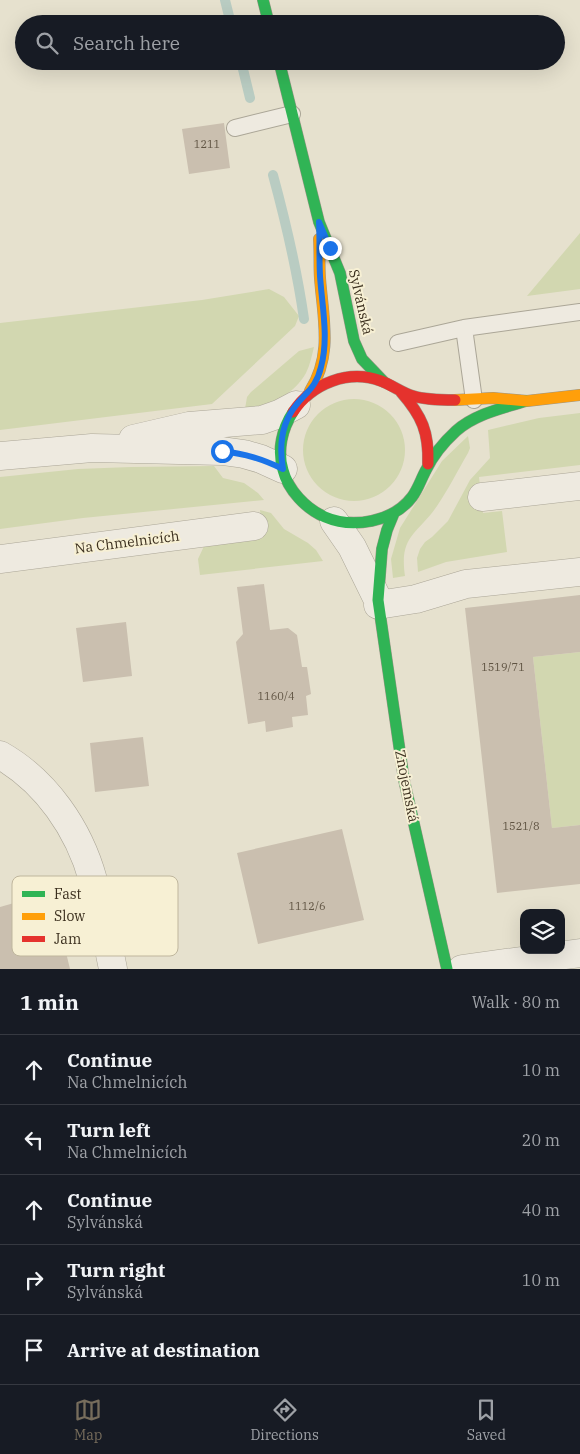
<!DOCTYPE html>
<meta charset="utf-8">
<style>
:root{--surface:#171b24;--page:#242831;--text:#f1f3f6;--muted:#9ea1a6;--line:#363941;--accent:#776d5c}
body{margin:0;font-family:"IBM Plex Serif",serif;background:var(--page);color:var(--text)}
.controls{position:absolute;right:15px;bottom:15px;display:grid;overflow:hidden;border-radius:10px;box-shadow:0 5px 20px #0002}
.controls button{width:45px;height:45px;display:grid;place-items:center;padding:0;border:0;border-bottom:1px solid var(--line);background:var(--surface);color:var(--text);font:25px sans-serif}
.stop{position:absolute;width:15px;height:15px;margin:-11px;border:4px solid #1a73e8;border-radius:50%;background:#fff}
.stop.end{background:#1a73e8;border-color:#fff;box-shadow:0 1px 5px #0008}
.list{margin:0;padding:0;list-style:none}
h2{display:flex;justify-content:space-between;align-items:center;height:65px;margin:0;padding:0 20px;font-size:21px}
h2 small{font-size:16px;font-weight:400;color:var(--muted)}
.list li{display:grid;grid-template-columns:32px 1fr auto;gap:15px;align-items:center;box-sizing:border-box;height:70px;padding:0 20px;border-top:1px solid var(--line)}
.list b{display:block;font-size:19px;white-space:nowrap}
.list p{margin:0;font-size:16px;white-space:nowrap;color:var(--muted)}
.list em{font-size:16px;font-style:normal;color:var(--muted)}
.icon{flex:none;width:28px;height:28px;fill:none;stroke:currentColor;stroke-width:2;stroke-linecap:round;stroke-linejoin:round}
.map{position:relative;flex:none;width:580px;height:969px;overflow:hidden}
.search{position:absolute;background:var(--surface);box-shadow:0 5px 20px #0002;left:15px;right:15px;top:15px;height:55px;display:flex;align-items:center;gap:12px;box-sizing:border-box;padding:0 18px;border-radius:28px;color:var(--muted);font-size:19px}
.sheet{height:415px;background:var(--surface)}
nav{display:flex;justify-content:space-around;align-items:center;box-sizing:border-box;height:70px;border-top:1px solid var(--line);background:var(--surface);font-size:14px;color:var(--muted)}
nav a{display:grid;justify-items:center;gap:2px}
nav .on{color:var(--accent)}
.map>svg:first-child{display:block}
</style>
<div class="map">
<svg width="580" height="969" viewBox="0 0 580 969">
<rect width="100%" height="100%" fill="#e6e1ce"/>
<!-- green -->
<path fill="#d2d7b0" d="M580,233v56l-53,7z
M269,289l15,8 15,19 -4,10 -83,78 -212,26v-107l202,-23z
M314,347c-2,8 -4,18 -8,26 -13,23 -37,32 -61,36l2,-12 4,-5 48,-41z
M303 450a51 51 0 1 1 102 0a51 51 0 1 1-102 0Z
M580,413v52l-101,12 4,36 19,-2 5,41 -61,10 -28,10 -1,-14 3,-9 5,-7 7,-5 16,-16 22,-41 20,-22 -2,-28 51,-12z
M468,436l2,12 -2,5c-10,17 -20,37 -31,53 -20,29 -38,29 -32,70l-12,2 -2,-19 9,-31 42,-67z
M214,466l9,12 21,5 14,10 6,7 -181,18 -83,11v-52l78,-8 53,-2z
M260,510l11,3 13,16 24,14 8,7 7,11 -123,14 -2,-16 7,-15 58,-6z
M580,652v173l-28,3 -19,-171z"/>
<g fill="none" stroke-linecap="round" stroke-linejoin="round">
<!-- stream -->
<path stroke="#b9ccc2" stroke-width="10" d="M225,0l6,24
M241,61l9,37
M273,175c13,48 24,95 31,144"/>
</g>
<!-- building -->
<path fill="#cabfaf" d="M224,123l6,45 -41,6 -7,-45z
M264,584l6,46 18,-2 9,7 5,32h5l4,27 -5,2 2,19 -16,2 1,10 -27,5 -1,-11 -17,3 -12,-82 7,-8 -6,-47z
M580,595v57l-47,5 19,171 28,-3v59l-83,9 -32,-285z
M126,622l6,54 -49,6 -7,-54z
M143,737l6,49 -54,6 -5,-49z
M342,829l22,91 -106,24 -21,-91z
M28,899l3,12 15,-4 5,19 8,-2 11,45h-70v-62z"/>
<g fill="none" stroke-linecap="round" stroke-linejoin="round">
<!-- lane casing -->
<g stroke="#aba697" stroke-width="18">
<path id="lane" d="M235,128l57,-14
M464,328l10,72
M398,343l66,-15 116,-16"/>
</g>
<!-- street casing -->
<g stroke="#aba697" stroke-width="29">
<path id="street" d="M133,439l56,-13 73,-6 17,-6 17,-9
M0,456l92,-8 130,3 22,3 17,5 22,10
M482,497l98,-11
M334,521l18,26 26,53
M0,559l254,-33
M378,605l38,-6 50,-15 114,-12
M0,755c46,26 79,74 93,125 8,29 14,59 20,89
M462,969l118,-16"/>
</g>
<!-- fast casing -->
<g stroke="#9b9587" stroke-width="12">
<path id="fast" d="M263,0l6,24
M279,61l40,161 21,51 14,68 8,18 22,23
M293,412c-11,17 -16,38 -10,58 5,20 23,39 42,47 28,12 68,5 87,-20 6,-8 9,-18 14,-27 7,-15 18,-28 30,-39 19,-17 47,-23 70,-30
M394,513l-7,17 -5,19 -4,51 26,180 43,189"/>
</g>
<!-- slow casing -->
<g stroke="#9b9587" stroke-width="12">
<path id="slow" d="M310,391c23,-37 13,-72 10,-113 -1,-13 0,-26 -1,-39
M455,400l38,-2 34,3 53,-6"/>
</g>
<!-- jam casing -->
<g stroke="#9b9587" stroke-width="12">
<path id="jam" d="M401,392c21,24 28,40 27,72
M293,412c19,-29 56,-43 88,-31 11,4 21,12 32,15 13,4 28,4 42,4"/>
</g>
<!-- lane -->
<use href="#lane" stroke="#eeeae0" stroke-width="16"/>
<!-- street -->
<use href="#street" stroke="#eeeae0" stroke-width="28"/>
<!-- fast -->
<use href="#fast" stroke="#30b455" stroke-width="11"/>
<!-- slow -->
<use href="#slow" stroke="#ff9f0a" stroke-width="11"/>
<!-- jam -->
<use href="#jam" stroke="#e5322d" stroke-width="11"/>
</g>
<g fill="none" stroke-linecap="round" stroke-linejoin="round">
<!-- route -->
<path stroke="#1a73e8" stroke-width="6" d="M222,451c24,3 40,8 61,18 -4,-23 -2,-46 14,-65 11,-13 20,-19 24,-37 8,-29 1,-61 -1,-91 -1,-18 0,-36 -1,-54l11,26"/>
</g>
<g text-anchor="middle" stroke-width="4" stroke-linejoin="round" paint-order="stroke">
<!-- number labels -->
<g font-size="11" fill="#5f5342">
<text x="207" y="148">1211</text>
<text x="503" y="671">1519/71</text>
<text x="276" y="700">1160/4</text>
<text x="521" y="830">1521/8</text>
<text x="307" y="910">1112/6</text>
</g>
<!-- street labels -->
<g font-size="14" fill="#3b2f1e" stroke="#f7f0d4">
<text transform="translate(361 302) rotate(77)" y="5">Sylvánská</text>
<text transform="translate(127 542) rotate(-7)" y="5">Na Chmelnicích</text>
<text transform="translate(407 786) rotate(79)" y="5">Znojemská</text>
</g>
</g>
<!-- legend -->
<rect x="12" y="876" width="166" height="80" rx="8" fill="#f7f0d4" stroke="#bfb69d" stroke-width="1"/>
<rect x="22" y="891" width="23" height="6" fill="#30b455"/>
<rect x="22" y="913" width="23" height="7" fill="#ff9f0a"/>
<rect x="22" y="936" width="23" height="6" fill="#e5322d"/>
<g font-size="14" fill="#3b2f1e">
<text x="54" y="899">Fast</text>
<text x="54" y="921">Slow</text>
<text x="54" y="944">Jam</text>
</g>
</svg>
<div class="controls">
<button><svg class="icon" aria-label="layers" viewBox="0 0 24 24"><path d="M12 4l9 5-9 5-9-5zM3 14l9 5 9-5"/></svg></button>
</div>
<div class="stop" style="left:222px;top:451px"></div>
<div class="stop end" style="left:330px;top:248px"></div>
<div class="search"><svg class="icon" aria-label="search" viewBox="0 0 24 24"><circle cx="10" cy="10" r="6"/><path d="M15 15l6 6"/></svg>Search here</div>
</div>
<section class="sheet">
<h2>1 min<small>Walk · 80 m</small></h2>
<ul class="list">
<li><svg class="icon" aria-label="ahead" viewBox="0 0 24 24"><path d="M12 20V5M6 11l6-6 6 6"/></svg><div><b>Continue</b><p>Na Chmelnicích</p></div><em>10 m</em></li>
<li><svg class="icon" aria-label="left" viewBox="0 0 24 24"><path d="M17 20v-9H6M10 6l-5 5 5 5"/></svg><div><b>Turn left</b><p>Na Chmelnicích</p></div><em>20 m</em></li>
<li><svg class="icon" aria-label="ahead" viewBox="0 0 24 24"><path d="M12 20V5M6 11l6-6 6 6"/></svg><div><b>Continue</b><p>Sylvánská</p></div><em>40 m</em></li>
<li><svg class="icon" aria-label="right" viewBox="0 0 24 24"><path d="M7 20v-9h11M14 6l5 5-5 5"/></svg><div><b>Turn right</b><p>Sylvánská</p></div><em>10 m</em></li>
<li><svg class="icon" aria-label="arrive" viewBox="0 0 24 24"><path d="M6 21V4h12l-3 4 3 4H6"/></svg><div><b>Arrive at destination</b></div></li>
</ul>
</section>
<nav>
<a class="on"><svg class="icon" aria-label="map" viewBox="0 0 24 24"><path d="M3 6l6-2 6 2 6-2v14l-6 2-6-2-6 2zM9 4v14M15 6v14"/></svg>Map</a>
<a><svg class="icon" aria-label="directions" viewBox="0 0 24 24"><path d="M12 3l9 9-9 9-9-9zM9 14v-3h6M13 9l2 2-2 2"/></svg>Directions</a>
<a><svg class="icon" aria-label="saved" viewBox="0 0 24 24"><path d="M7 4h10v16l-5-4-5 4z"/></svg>Saved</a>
</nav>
